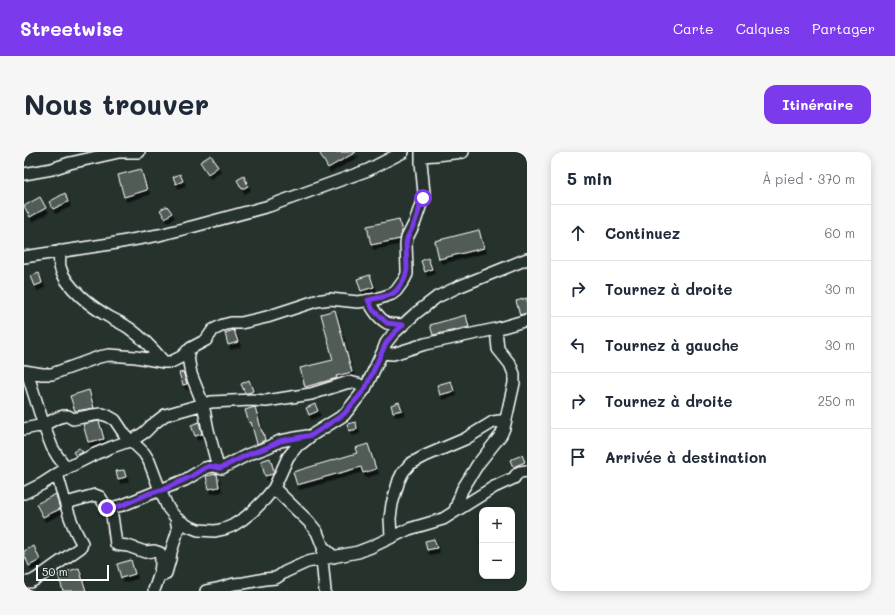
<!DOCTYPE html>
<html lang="fr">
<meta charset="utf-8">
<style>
:root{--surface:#fff;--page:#f6f6f7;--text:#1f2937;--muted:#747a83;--line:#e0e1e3;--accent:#7c3aed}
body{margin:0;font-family:Mali,sans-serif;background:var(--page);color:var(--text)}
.controls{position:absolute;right:12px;bottom:12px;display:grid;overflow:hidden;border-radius:8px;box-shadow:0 2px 10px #0003}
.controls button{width:36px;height:36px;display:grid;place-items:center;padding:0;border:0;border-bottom:1px solid var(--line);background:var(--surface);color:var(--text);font:20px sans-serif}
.scale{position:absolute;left:12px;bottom:10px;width:73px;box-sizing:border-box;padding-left:4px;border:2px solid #fff;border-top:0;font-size:11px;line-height:14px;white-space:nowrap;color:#fff;-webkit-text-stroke:3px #26332d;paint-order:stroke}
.stop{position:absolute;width:12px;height:12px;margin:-9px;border:3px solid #7c3aed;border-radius:50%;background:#fff}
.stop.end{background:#7c3aed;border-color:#fff;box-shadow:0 1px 4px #0008}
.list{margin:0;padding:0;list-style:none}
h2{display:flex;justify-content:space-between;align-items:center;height:52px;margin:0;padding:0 16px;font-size:17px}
h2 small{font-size:13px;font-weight:400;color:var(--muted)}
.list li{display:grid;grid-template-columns:26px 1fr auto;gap:12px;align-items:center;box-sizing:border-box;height:56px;padding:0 16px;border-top:1px solid var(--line)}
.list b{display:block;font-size:15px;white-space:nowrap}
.list em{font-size:13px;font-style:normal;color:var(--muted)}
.icon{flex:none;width:22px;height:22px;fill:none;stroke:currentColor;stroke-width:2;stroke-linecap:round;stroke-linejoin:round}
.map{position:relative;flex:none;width:503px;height:439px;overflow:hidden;border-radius:12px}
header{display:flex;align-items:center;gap:24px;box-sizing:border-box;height:56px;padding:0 20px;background:var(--accent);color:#fff}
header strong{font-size:19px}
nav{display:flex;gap:22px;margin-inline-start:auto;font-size:14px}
.intro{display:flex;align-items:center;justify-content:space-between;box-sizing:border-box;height:96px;padding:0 24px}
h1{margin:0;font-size:28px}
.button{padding:10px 18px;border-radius:12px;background:var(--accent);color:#fff;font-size:14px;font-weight:700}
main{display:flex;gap:24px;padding:0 24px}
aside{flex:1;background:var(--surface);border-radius:12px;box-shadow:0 2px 10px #0003}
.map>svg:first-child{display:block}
</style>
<header>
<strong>Streetwise</strong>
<nav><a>Carte</a><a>Calques</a><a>Partager</a></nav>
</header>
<div class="intro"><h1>Nous trouver</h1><a class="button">Itinéraire</a></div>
<main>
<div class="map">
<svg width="503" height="439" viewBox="0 0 503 439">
<defs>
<filter id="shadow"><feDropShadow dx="2.5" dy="4.5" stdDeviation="0" flood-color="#0009"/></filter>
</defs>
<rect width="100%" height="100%" fill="#26332d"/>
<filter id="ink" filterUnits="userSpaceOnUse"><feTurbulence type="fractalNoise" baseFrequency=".025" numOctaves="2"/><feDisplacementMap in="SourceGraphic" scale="8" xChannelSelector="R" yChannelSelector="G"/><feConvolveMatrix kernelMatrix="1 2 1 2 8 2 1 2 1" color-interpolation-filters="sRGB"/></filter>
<g filter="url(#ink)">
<!-- building -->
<path fill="#515c57" stroke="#fff" filter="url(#shadow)" d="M295,0h37l-28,16z
M187,3l7,12 -10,7 -8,-12z
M117,17l6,21 -23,7 -6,-22z
M156,22l3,7 -7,3 -3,-7z
M220,24l4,10 -6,3 -5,-9z
M41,41l3,9 -15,7 -4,-7z
M16,45l6,11 -16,9 -6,-11z
M143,54l5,7 -7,5 -5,-8z
M375,67l3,14 -2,6 -29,6 -4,-19z
M455,78l5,18 -45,11 -4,-18z
M404,106l4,11 -7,3 -4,-11z
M15,121l3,10 -7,3 -4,-10z
M346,123l4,12 -13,4 -4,-12z
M503,146v15l-7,2 -4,-14z
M311,158l17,62 -16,4 1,2 -32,9 -5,-19 33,-8 -12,-46z
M442,163l3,12 -36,8 -3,-10z
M210,178l4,12 -10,3 -3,-12z
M159,220l4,12 -4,1 -4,-12z
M225,228l4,11 -5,2h-3l-4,-9z
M427,229l3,10 -14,4 -3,-10z
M65,238l5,18 -19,3 -5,-15z
M375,250l3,8 -9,2 -2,-7z
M291,252l3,7 -9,4 -3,-7z
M231,255l7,25h1l2,8 -8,4 -6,-22 -2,1 -4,-13z
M75,269l5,18 -16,3 -5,-18z
M175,270l3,12 -7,2 -4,-11z
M332,270l1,7 -8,2 -2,-7z
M344,292l8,25 -13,4 -2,-6 -64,18 -4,-13 64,-19 -2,-5z
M55,296l4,4 -7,4 -3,-4z
M498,303l3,7 -12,5 -3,-7z
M246,306l4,13 -1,3 -8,2 -4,-15z
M100,318l2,7 -8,2 -2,-8z
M193,322l2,13 -10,2 -3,-13z
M32,342l4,15 -17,8 -7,-13z
M410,387l3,9 -10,2 -2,-9z
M10,394l6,14 -11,6 -5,-12v-3z
M107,408l4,14 -14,4 -4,-14z
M55,416l7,23h-23l-5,-17z"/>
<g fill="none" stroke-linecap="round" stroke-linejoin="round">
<!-- minor casing -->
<g stroke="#fff" stroke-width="14">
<path id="minor" d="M397,4l15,-1 27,-3
M0,22l28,-5 18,-6 49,-11h20
M36,99c0,5 -1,11 0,16 5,20 33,41 51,51 6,3 12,6 18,10 14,10 25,22 35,34
M0,105l86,-13 49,-9 36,-9 74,-20 99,-36 35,-18
M344,148c5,9 10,18 19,23 4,2 11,1 16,2
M163,199l4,23 12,30 5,26 10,37
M358,201l4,-10 7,-9 23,-21 21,-16 21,-10 69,-28
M0,219l18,3h10l47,-17 10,-2 27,2 28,5h7l10,-5 10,-9 15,-8 7,-10 10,-5 8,-2h10l26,-6 49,-16 14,-2 28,3 19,-3 15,-5 4,-3 8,-11 3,-6v-5l-1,-25 1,-6 8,-16 8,-24 1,-5 -3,-31v-10
M3,220l18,57 7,18 6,10 9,11
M0,277l20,-4 13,-7 7,-2h4l5,3 20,-4 9,-1 6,2 7,4 10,15 19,18 5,8 11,29 8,18 8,10 12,8 10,4 17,1 9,-2 8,-3 11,-7 9,-7 13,-13 9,-11 14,-31 10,-12 4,-2 10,-8 32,-20 21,-26 17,-36 11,1 32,-10 71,-15 31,-9
M250,336l35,34 8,10 6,15 11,10
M0,341l18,-9 25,-16 28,-14 17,-7 20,-7 7,-4 6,-4 7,-7 13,-10 46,-13 41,-2 14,1 45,-7 38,-12 9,2 7,5
M42,351l29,-8 5,2 7,11h3l13,-3 62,-25 20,-12 8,-2 9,2 25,-13 21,-8 12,-6 27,-5
M87,356l5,36 3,1 9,1 17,6 9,-1 6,2c3,13 -1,24 -6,37
M431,358l7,-20 16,-26 23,-29 3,-7 10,-45v-9l-4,-10 -12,-15 -2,-20
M367,385l-1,-19 2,-14 7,-24 4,-8 7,-8 15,-8 40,-17 28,-17 13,-2
M299,400l-1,7 3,32
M140,423l2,-2 4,-14 1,-7 7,-22 -2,-12
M0,430h6l6,-3 45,-32 1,-4c-13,-21 -18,-46 -25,-69
M182,439l11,-2 17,-5 10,-1 21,-4 11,-1 9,-6 22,-10 51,-10 13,-5 38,-18 34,-10 51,-32 20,-9 2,-3 4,-3 7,-1"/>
</g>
<!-- minor -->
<use href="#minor" stroke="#26332d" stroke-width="11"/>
</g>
</g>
<g fill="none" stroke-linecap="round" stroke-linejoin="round" filter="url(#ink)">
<!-- route -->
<path stroke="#7c3aed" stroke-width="5" d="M83,356h5l11,-3 25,-11 19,-6 25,-12 13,-8 4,-2 11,2 5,-2 22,-11 21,-8 12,-6 32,-6 32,-21 21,-25 21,-46 7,-9 10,-9 -16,-2 -14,-13 -5,-10 19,-4 5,-2 4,-3 8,-11 2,-6 1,-5 -1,-25 1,-6 8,-16 8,-24"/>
</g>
</svg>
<div class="controls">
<button>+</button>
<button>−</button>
</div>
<div class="scale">50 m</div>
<div class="stop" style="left:399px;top:46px"></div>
<div class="stop end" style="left:83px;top:356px"></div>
</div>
<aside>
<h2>5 min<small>À pied · 370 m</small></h2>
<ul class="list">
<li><svg class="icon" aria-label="ahead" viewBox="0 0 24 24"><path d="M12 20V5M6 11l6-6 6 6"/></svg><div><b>Continuez</b></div><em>60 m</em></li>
<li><svg class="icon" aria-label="right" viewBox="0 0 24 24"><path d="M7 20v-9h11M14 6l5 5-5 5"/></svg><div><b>Tournez à droite</b></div><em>30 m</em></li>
<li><svg class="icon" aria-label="left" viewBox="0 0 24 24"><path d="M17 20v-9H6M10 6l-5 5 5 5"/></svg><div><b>Tournez à gauche</b></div><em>30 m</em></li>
<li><svg class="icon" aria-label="right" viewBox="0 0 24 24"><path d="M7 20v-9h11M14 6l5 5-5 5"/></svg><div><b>Tournez à droite</b></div><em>250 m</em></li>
<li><svg class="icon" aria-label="arrive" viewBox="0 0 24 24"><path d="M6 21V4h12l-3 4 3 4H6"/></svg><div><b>Arrivée à destination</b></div></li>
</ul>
</aside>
</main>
